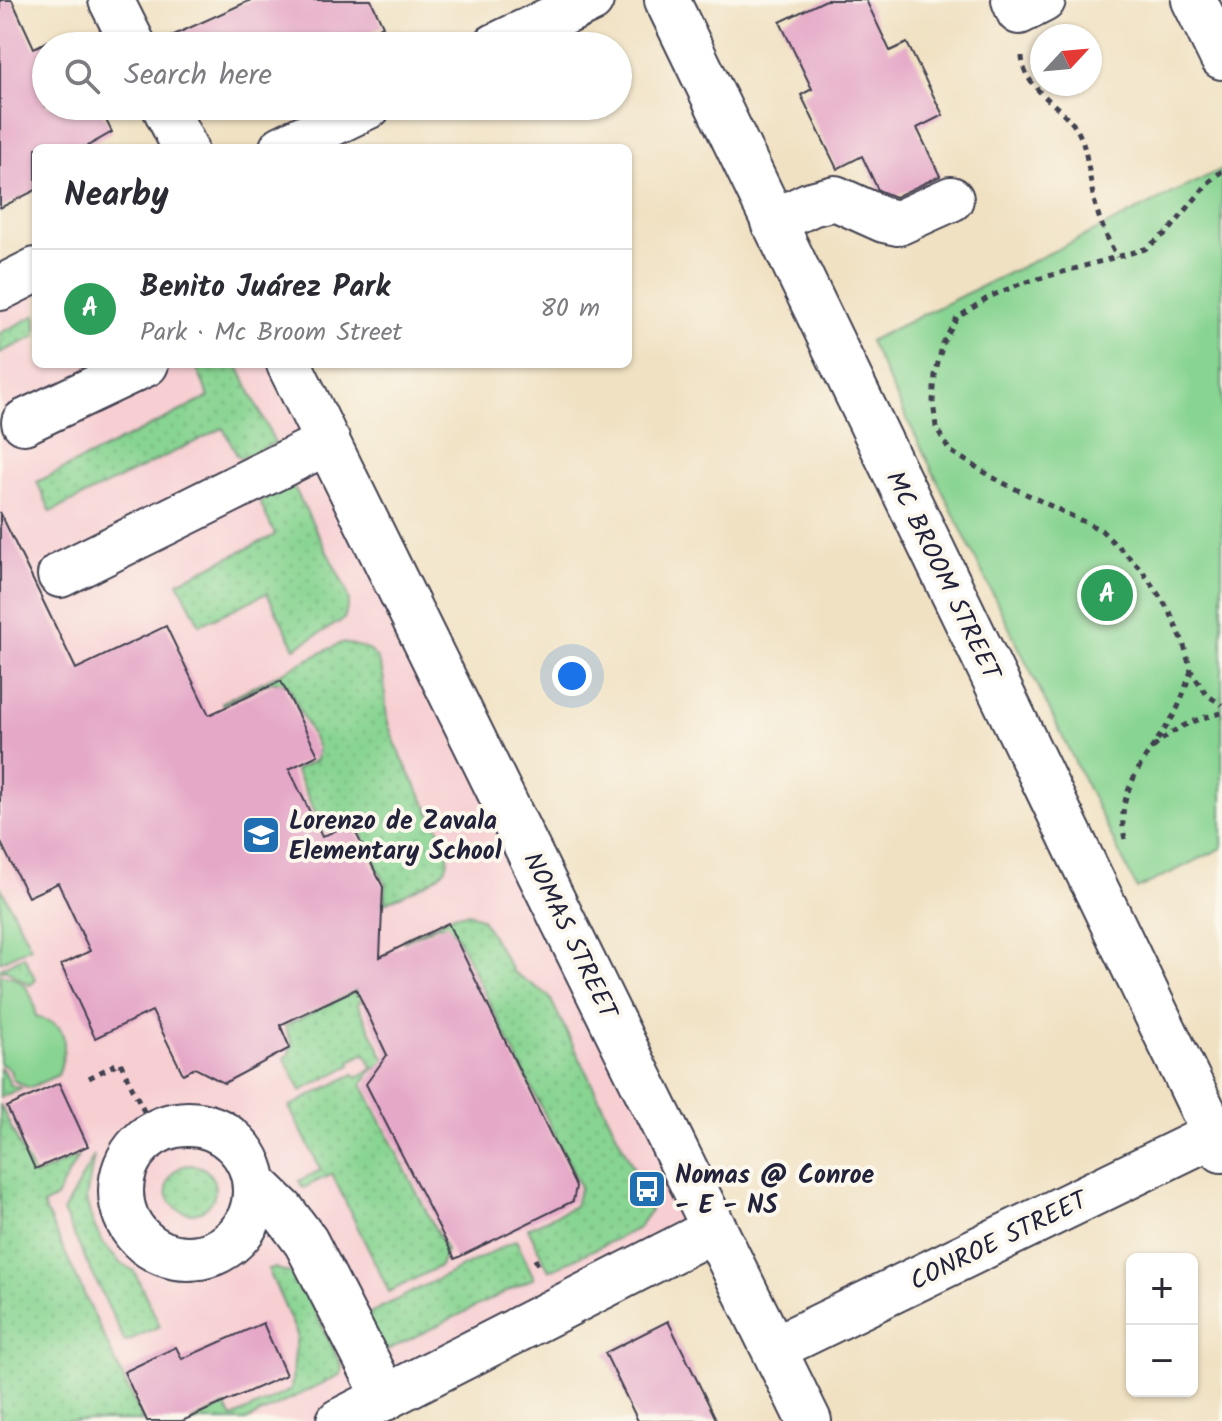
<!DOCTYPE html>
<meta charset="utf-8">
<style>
:root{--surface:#fff;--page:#f2f2f3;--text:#2b2b33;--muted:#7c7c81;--line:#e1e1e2;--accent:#1f6fb2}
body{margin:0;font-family:Kalam,sans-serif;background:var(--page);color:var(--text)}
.controls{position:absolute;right:24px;bottom:24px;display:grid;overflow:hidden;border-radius:12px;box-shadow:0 2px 6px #0004}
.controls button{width:72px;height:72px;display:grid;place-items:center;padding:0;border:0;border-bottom:2px solid var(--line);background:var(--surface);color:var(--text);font:40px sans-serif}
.compass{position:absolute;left:1030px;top:24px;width:72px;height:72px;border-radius:50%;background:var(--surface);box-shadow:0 2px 6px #0004;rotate:64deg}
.you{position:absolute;left:572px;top:676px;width:28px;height:28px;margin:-20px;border:6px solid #fff;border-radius:50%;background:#1a73e8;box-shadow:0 0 0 12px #1a73e833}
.badge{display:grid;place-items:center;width:52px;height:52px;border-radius:50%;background:var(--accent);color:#fff;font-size:26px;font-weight:700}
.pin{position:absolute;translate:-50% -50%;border:4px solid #fff;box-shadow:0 2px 8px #0006}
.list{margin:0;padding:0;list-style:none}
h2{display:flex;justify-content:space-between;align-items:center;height:104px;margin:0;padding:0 32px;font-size:34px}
h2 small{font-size:26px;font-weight:400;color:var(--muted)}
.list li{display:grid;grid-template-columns:52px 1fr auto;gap:24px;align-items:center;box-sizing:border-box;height:120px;padding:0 32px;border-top:2px solid var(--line)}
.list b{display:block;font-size:30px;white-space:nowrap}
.list p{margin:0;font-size:26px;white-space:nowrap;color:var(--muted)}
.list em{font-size:26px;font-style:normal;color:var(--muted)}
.icon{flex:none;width:44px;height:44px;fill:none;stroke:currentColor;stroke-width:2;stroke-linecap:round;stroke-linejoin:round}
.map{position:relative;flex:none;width:1222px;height:1421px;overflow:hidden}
.search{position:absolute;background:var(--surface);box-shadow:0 2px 6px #0004;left:32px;top:32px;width:600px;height:88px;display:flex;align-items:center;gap:20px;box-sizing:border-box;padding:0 28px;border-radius:44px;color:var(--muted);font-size:30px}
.panel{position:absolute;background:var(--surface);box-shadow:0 2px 6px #0004;left:32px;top:144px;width:600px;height:224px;border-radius:12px}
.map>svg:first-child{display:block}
</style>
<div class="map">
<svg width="1222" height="1421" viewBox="0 0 1222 1421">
<defs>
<pattern id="grass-dots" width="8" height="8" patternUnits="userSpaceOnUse" patternTransform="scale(2)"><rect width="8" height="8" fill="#88d492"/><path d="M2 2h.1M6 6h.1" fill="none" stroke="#75b67f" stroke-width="1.8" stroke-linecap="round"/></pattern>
</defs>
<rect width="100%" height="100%" fill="#fbf7ec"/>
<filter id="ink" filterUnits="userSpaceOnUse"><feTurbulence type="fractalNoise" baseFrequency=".0125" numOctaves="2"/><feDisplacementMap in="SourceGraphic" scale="16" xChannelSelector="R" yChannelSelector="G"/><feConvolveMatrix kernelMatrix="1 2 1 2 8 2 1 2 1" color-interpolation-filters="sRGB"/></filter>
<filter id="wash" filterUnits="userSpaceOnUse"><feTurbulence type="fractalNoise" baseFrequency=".006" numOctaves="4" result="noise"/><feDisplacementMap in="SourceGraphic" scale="32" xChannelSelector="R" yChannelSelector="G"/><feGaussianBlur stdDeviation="1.8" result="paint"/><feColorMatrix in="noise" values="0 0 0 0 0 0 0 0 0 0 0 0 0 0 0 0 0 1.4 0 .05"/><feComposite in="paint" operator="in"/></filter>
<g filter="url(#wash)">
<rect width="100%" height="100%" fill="#f0e1c2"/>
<!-- built -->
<path fill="#f7cfd3" d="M36,270v94h253l426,865 -385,192h-330v-1134z"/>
<!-- grass -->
<path fill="url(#grass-dots)" stroke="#557b66" stroke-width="2" d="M36,315v21l-36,17v-20z
M195,364h42l38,79 -34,15 -4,-3 -14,-27 -172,84 -14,-30 172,-85z
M293,485l52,102 4,14 -5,18 -49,29 -28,-55 -67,32 -22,-43 97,-47 -15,-33z
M341,643c11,2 26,3 34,13 15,21 6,50 15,73 14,39 37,76 56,113 2,9 4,16 0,25 -7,15 -50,30 -65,38l-2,-3 6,-3 1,-14 -28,-59 -16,-4 -18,9 -29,-61 21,-10 2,-12 -31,-64 -16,-3 -49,24v-3z
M469,913l13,6 31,53 36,24 100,204 1,11 -13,18 -88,42 -21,-43 47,-22 5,-20 -126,-255 -16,-6 -34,17 -1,-2 50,-25z
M24,956l12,24 -6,5 -25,-16 -5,3v-4z
M359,982l27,6 -29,15 29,59 -13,7 -11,15 84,166 -6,16 -51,26 -57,-118 -29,14 -4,-7 22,-11 -32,-63 65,-33 3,3 16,-8 -8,-16 -15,8 1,4 -50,26 -17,-34 5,-2 3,-12 -7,-17 71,-35z
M0,1068l5,4 5,13 11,3 -21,10z
M0,1104l34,72 44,-20 -22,42 -13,7 100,216h-143z
M94,1156l-8,43 6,22 11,23 17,19 14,8 26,55 -35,16 -62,-130z
M167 1189a24 24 0 1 1 48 0a24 24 0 1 1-48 0Z
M516,1240l18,38 -152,75 -18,-37z
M275,1268l23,8 44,91 -1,7 -95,47h-54l33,-15 7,12 59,-28 6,-56 -29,-65z"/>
<!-- park -->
<path fill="#88d492" stroke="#557b66" stroke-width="2" d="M1222,169v679l-85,41 -268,-548z
M0,886l31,61 -31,15z
M0,975c22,-1 35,20 36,41 6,3 14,5 19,8 15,9 8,37 3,51l-29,13 -16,-8 -3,-10 -10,-7z"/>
<g id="blocks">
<!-- building -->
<path fill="#e5a8c7" d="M0,0h12l22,48 14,-7 3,5h-5v60h53l13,26 -28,16h-48v42l-36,18z
M251,0h120l12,26 -39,20h-185l-1,-4z
M826,0h40l24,51 17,-8 36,72 -26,13 23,48 -45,21 -17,-7 -16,-34 -25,13 -36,-74 11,-6 -32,-67z
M0,512l76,157 90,-43 43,89 72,-34 37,74 -29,14 33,68 29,-14 32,64 -3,70 68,-34 128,264 -3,14 -118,58 -89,-175 21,-29 -31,-66 -76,36 10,23 -66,35 -29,-15 -12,6 -31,-63 -57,27 -34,-73 29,-14 -32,-68 -30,14 -28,-56z
M59,1083l29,63 -53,23 -28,-62z
M668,1321l49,100h-79l-33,-68z
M263,1323l23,52 -104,46h-35l-23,-49 52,-25 6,12z"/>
</g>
</g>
<g filter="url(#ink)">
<use href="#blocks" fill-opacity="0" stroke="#413f4f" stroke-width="2"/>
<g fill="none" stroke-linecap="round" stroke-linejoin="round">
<!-- minor casing -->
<g stroke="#413f4f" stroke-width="48">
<path id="minor" d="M111,0l23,46
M667,0l555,1150
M1014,0l5,12 24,-12
M1194,0l28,57
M495,46l96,-46
M164,106l21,42
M282,148l87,-42
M773,222l38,-18 24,-6 49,22 14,3 53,-24
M0,288l36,-18
M289,364l520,1057
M24,422l122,-58
M60,575l268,-133
M121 1191a67 67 0 1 1 134 0a67 67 0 1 1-134 0Z
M256,1185l26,25 24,32 80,156
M775,1348l447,-217
M339,1421l376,-192"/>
</g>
<!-- path -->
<path stroke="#413f4f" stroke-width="5" stroke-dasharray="6 6" stroke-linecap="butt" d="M1022,56c1,33 36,46 54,72 12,19 13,50 18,72 5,20 13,39 23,57
M1222,171l-14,12 -39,48 -24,18 -125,35 -31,13 -32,21 -14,25 -8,32 -2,26 3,26 14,24 49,30 102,49 41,40 28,42 13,30 8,29 16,24 15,10
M1153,748c20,-20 41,-29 69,-35
M1125,839c-12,-50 27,-87 50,-126 7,-13 11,-28 16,-42
M89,1078l31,-16 34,70
M535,1259l5,10"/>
<!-- minor -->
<use href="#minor" stroke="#fff" stroke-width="44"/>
</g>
</g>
<!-- icons -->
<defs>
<g id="school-square" transform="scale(2)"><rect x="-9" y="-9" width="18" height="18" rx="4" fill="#1f6fb2" stroke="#fbf7ec"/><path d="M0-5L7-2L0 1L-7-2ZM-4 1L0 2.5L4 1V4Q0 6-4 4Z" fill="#fff"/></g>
<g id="bus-square" transform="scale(2)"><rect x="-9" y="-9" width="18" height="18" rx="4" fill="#1f6fb2" stroke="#fbf7ec"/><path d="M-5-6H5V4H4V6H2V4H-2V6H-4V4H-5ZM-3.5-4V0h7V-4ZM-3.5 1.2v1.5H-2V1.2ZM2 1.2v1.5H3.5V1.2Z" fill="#fff"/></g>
</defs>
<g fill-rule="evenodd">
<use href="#school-square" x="261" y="835"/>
<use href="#bus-square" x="647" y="1189"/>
</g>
<g text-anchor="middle" stroke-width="8" stroke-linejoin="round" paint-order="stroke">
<!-- street labels -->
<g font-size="26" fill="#22223b" stroke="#fbf7ec">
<text transform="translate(944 575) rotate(64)" y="9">MC BROOM STREET</text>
<text transform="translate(571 935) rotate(64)" y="9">NOMAS STREET</text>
<text transform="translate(998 1240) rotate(-26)" y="9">CONROE STREET</text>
</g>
<!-- poi labels -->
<g font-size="26" font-weight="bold" fill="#22223b" stroke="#fbf7ec" text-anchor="start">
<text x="289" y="829">Lorenzo de Zavala<tspan x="289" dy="30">Elementary School</tspan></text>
<text x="675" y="1183">Nomas @ Conroe<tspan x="675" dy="30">- E - NS</tspan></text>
</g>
</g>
</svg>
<div class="controls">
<button>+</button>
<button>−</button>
</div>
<svg class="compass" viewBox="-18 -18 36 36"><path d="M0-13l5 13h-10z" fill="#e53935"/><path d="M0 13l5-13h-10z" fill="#7c7c81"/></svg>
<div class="you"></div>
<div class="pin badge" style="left:1107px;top:595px;background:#2e9e5b">A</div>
<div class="search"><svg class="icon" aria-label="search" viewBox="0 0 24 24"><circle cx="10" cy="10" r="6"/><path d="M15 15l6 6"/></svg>Search here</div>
<section class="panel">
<h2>Nearby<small></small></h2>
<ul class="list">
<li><span class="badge" style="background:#2e9e5b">A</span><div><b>Benito Juárez Park</b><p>Park · Mc Broom Street</p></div><em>80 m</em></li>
</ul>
</section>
</div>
